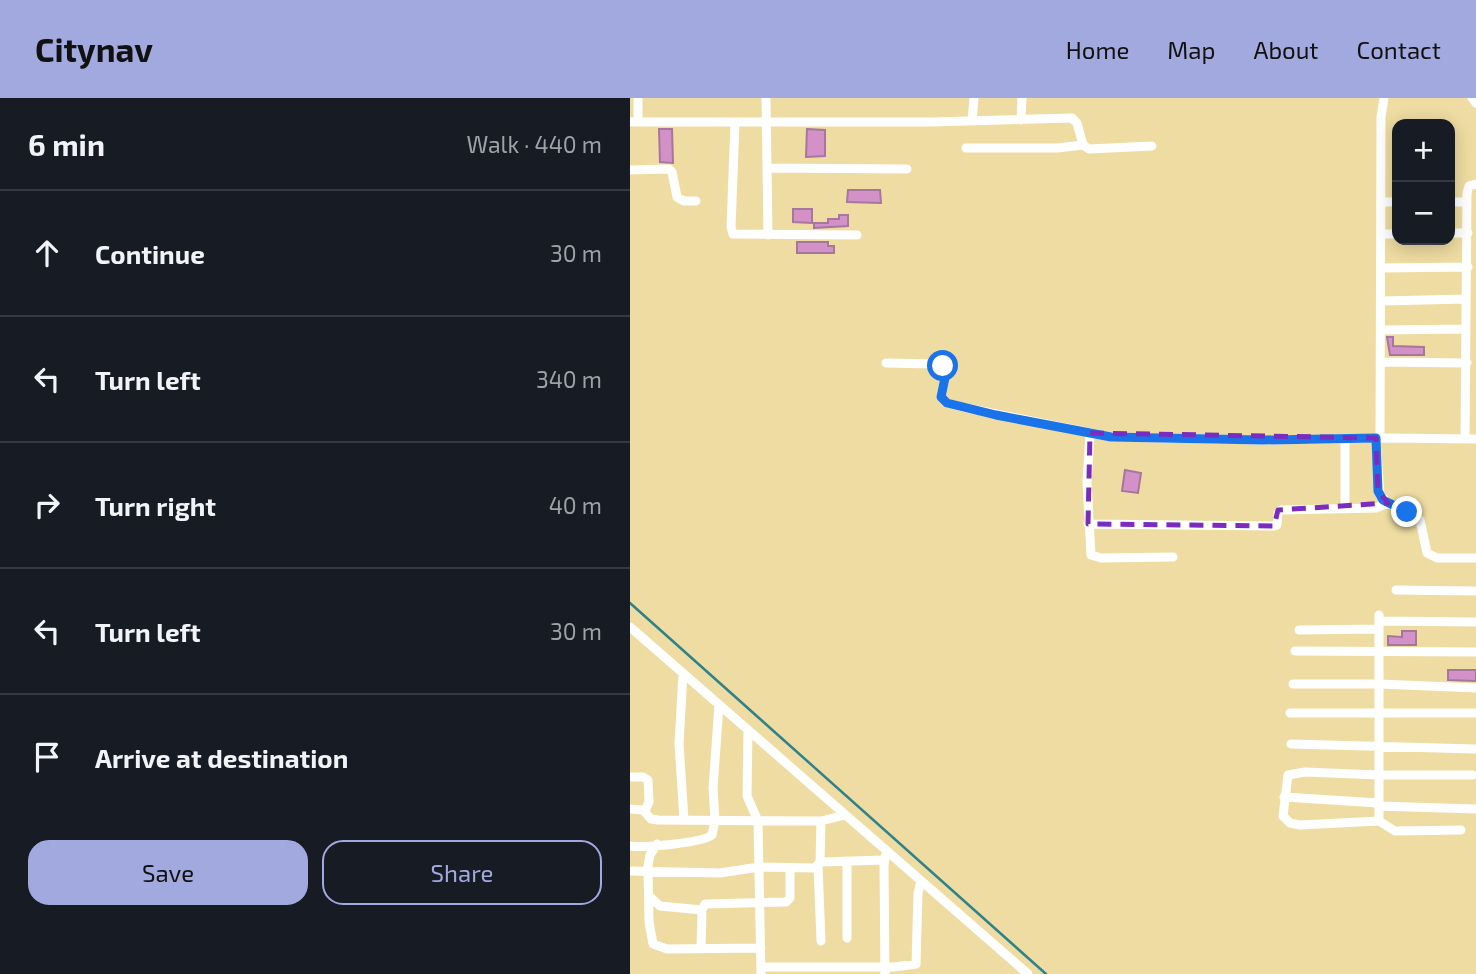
<!DOCTYPE html>
<meta charset="utf-8">
<style>
:root{--surface:#171b24;--page:#242831;--text:#f1f3f6;--muted:#9ea1a6;--line:#363941;--accent:#a2a9df}
body{margin:0;font-family:"Exo 2",sans-serif;background:var(--page);color:var(--text)}
.controls{position:absolute;right:21px;top:21px;display:grid;overflow:hidden;border-radius:14px;box-shadow:0 4px 18px #0003}
.controls button{width:63px;height:63px;display:grid;place-items:center;padding:0;border:0;border-bottom:2px solid var(--line);background:var(--surface);color:var(--text);font:35px sans-serif}
.stop{position:absolute;width:21px;height:21px;margin:-16px;border:5px solid #1a73e8;border-radius:50%;background:#fff}
.stop.end{background:#1a73e8;border-color:#fff;box-shadow:0 2px 7px #0008}
.list{margin:0;padding:0;list-style:none}
h2{display:flex;justify-content:space-between;align-items:center;height:91px;margin:0;padding:0 28px;font-size:30px}
h2 small{font-size:23px;font-weight:400;color:var(--muted)}
.list li{display:grid;grid-template-columns:46px 1fr auto;gap:21px;align-items:center;box-sizing:border-box;height:126px;padding:0 28px;border-top:2px solid var(--line)}
.list b{display:block;font-size:26px;white-space:nowrap}
.list em{font-size:23px;font-style:normal;color:var(--muted)}
.actions{display:flex;gap:14px;padding:21px 28px}
.actions a{flex:1;padding:16px 0;border:2px solid var(--accent);border-radius:21px;text-align:center;font-size:24px;color:var(--accent)}
.actions .main{background:var(--accent);color:#111}
.icon{flex:none;width:38px;height:38px;fill:none;stroke:currentColor;stroke-width:2;stroke-linecap:round;stroke-linejoin:round}
.map{position:relative;flex:none;width:846px;height:876px;overflow:hidden}
header{display:flex;align-items:center;gap:42px;box-sizing:border-box;height:98px;padding:0 35px;background:var(--accent);color:#111}
header strong{font-size:33px}
nav{display:flex;gap:38px;margin-inline-start:auto;font-size:24px}
main{display:flex}
aside{flex:1;background:var(--surface)}
.map>svg:first-child{display:block}
</style>
<header>
<strong>Citynav</strong>
<nav><a>Home</a><a>Map</a><a>About</a><a>Contact</a></nav>
</header>
<main>
<aside>
<h2>6 min<small>Walk · 440 m</small></h2>
<ul class="list">
<li><svg class="icon" aria-label="ahead" viewBox="0 0 24 24"><path d="M12 20V5M6 11l6-6 6 6"/></svg><div><b>Continue</b></div><em>30 m</em></li>
<li><svg class="icon" aria-label="left" viewBox="0 0 24 24"><path d="M17 20v-9H6M10 6l-5 5 5 5"/></svg><div><b>Turn left</b></div><em>340 m</em></li>
<li><svg class="icon" aria-label="right" viewBox="0 0 24 24"><path d="M7 20v-9h11M14 6l5 5-5 5"/></svg><div><b>Turn right</b></div><em>40 m</em></li>
<li><svg class="icon" aria-label="left" viewBox="0 0 24 24"><path d="M17 20v-9H6M10 6l-5 5 5 5"/></svg><div><b>Turn left</b></div><em>30 m</em></li>
<li><svg class="icon" aria-label="arrive" viewBox="0 0 24 24"><path d="M6 21V4h12l-3 4 3 4H6"/></svg><div><b>Arrive at destination</b></div></li>
</ul>
<div class="actions"><a class="main">Save</a><a>Share</a></div>
</aside>
<div class="map">
<svg width="846" height="876" viewBox="0 0 846 876">
<rect width="100%" height="100%" fill="#eedca2"/>
<g fill="none" stroke-linecap="round" stroke-linejoin="round">
<!-- stream -->
<path stroke="#2d828b" stroke-width="2.5" d="M0,505l416,371"/>
</g>
<!-- building -->
<path fill="#d391c7" stroke="#a5779d" stroke-width="2" d="M29,31h13l1,34 -13,-1z
M177,31l18,1v26l-19,1z
M218,92h32l1,13 -34,-1z
M163,111h19v14l-19,-1z
M209,117h9v11l-34,2v-5h14v-4h11z
M167,144h31v4h6v7h-37z
M757,239h6v9l31,1v8h-34z
M495,372l16,3 -3,20 -16,-2z
M772,533h14v14h-28v-9l14,1z
M818,572h28v11l-28,-1z"/>
<g fill="none" stroke-linecap="round" stroke-linejoin="round">
<!-- minor -->
<path stroke="#fff" stroke-width="9" d="M8,0v24
M136,0l2,137
M842,0l4,5
M391,22l1,-22
M342,23l2,-23
M0,24h302l140,-4 5,5 6,22 6,4 63,-3
M105,25l-4,104 2,7 124,1
M336,50h91l26,-3
M138,70l139,1
M0,72l39,-1 3,3 5,25 7,4h12
M751,104h16
M820,104h17
M820,135h18
M752,136h15
M752,170l86,-1
M751,203l85,-2
M751,232l85,-1
M750,264l87,1
M256,265l49,1 8,2 3,7 -5,24 6,6 15,4 149,30 152,3 128,-2 85,1
M460,335l-3,49 4,73 10,3 72,-1
M746,340l4,57 8,8 32,17 7,33 10,5h39
M750,340l1,-321 3,-19
M715,341v70
M835,341l2,-246 2,-7 7,-2
M458,426l186,2 3,-1 1,-12 3,-3 95,-2 12,-5
M766,492l80,1
M749,517v206l16,10 66,-1
M749,523l97,1
M0,529l398,347
M669,532l80,-1
M665,553l181,1
M53,575l-4,71 5,76
M663,586h86l97,4
M660,615h186
M118,632l-1,66 11,25 3,153
M661,646l184,5
M0,679h13l5,3 1,22 -4,9
M654,699l94,6
M748,708l97,3
M0,711l13,1 8,9 7,1 163,1 24,-6
M749,723l-79,4 -10,-2 -7,-7 5,-41 17,-3 74,3h94
M0,748c13,2 73,-3 82,-11l3,-14 -2,-33 6,-83
M217,763v77
M190,764l64,-2
M188,768l3,75
M0,773l90,2 39,-6 56,1 5,-6 1,-41
M17,773l3,-16 7,-11
M18,773l1,51 4,22 14,5 94,-1
M19,798l11,10 42,4
M71,850l1,-38 3,-6 81,-2 4,-4v-30
M131,869h133l22,-3 2,-71 3,-12
M255,876l-1,-109 2,-14"/>
</g>
<g fill="none" stroke-linecap="round" stroke-linejoin="round">
<!-- route -->
<path stroke="#1a73e8" stroke-width="9" d="M313,268l3,7 -5,24 6,6 49,12 115,22 152,3 113,-2 2,53 5,9 24,12"/>
</g>
<!-- marked area -->
<path fill="none" stroke="#7b2cbf" stroke-width="5" stroke-dasharray="14 9" stroke-linejoin="round" d="M460,335l286,5 2,53 10,12 -110,7 -4,16 -186,-2z"/>
</svg>
<div class="controls">
<button>+</button>
<button>−</button>
</div>
<div class="stop" style="left:313px;top:268px"></div>
<div class="stop end" style="left:777px;top:414px"></div>
</div>
</main>
